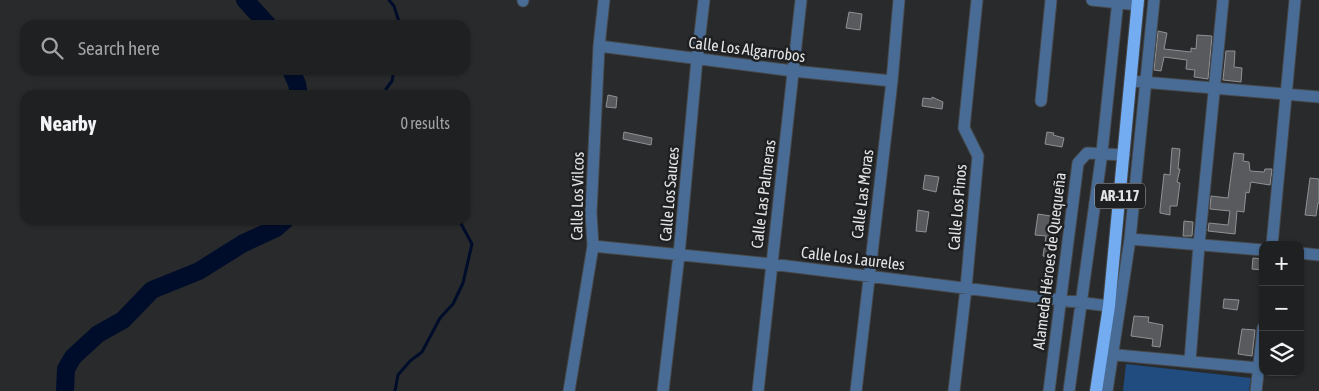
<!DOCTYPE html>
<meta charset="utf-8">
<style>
:root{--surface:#1e2021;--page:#2b2d2e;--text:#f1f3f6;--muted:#a1a3a5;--line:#3c3e3f}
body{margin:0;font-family:"Asap Condensed",sans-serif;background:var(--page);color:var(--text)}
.controls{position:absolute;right:15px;bottom:15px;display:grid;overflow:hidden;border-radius:10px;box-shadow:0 1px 4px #0004}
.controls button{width:45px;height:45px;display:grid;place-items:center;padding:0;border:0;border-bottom:1px solid var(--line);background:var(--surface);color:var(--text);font:25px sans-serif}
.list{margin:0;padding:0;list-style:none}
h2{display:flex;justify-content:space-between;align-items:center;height:65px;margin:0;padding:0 20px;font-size:21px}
h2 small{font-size:16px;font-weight:400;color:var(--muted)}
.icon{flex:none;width:28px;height:28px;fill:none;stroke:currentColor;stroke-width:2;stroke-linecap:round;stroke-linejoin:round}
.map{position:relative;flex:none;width:1319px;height:391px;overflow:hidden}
.search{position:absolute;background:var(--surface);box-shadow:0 1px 4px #0004;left:20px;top:20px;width:450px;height:55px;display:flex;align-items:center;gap:12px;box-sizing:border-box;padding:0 18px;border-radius:15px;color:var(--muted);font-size:19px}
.panel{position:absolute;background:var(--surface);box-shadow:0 1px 4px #0004;left:20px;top:90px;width:450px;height:135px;border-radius:15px}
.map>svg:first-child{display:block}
</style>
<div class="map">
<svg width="1319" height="391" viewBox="0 0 1319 391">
<rect width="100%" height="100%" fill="#282a2c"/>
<!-- green -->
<path fill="#204c7f" d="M1126,364l125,14 -2,13h-126z"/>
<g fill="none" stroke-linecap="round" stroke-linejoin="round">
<!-- stream -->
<path stroke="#000d2a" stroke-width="3" d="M389,0l5,6 6,19
M388,95l-2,-6 6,-8 2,-11
M395,391l3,-16 12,-14 12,-9 18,-34 13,-14 10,-21 9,-39 -13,-24"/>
<!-- river -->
<path stroke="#000d2a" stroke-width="18" d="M245,0l23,25
M291,70l6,14 2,11
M65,391l1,-22 7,-12 25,-23 25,-14 29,-30 47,-19 43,-27 34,-16 9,-8"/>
</g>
<!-- building -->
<path fill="#585a5d" stroke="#8f9294" d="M849,12l13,2 -2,16 -14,-2z
M1158,31l9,2 -3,16 27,3v-4l5,1 1,-14 15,1 -4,43 -14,-2 1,-7 -9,-1 1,-9 -23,-3 -3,14 -7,-1z
M1226,51h9l-1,16 8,1 -1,14 -18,-2z
M608,95l9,2 -1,11 -10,-1z
M932,97l11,5 -1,7 -20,-3 1,-8 9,1z
M624,132l28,6 -1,7 -28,-6z
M1047,132l7,1 -1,2 11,3 -2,9 -17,-3z
M1172,148l8,1 -2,20h2l-3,13 3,1 -3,23h-7v9l-10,-2v-3l4,-36 6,1z
M1234,153l10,1 -1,7 6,1 1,9 14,1 1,-3h7l-2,16 -19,-3 -2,11 -3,-1 -2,20 -7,-1 -2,23 -27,-3 1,-8 19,2 2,-14 -20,-2 1,-13 17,2z
M925,175l14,2 -3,15 -13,-3z
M1310,178l9,1v24h-1l-2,13 -11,-1z
M918,210l11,2 -3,20 -10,-1z
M1038,214l19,3 -7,40 -7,-1 3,-20 -11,-1z
M1184,221l9,1 -1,14h-9z
M1253,258l10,1 -1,11 -10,-1z
M1224,299l15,1 -2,10 -14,-2z
M1134,316l15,1 -1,5 15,3 -3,22 -8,-1 1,-7 -22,-3z
M1242,329l13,1 -3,26 -14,-2z"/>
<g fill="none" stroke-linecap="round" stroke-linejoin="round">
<!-- minor casing -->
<g stroke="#46484a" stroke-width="13">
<path id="minor" d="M523,0v1
M1092,0l46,5
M599,46l194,25 99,10
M1131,81l188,16
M1041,101l10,-101
M1130,239l133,11
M1272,245l23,-245
M593,246l178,18 338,42
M1300,253l19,2
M1106,354l152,14
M1190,361l9,-116 24,-245
M569,391l24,-145 -2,-33 8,-167 5,-46
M663,391l16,-136 18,-196 7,-59
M758,391l43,-391
M856,391l36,-310 7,-81
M954,391l12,-103 12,-132 -14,-28 13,-128
M1049,391l29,-228 9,-10 37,2
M1069,391l33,-239 16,-152
M1107,391l23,-152 24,-239
M1256,391l7,-63"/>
</g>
<!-- major casing -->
<g stroke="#46484a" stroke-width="14">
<path id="major" d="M1096,391l13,-85 29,-306"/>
</g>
<!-- minor -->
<use href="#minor" stroke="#496c96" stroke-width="11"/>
<!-- major -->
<use href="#major" stroke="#74acf2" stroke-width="12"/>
</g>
<g text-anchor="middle" stroke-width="5" stroke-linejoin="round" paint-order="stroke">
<!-- shield labels -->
<rect fill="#1e2022" stroke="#a7a9aa" stroke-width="1" x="1095" y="183.5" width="50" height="25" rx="4"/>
<g font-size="15" font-weight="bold" fill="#e2e4e5">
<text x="1120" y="201">AR-117</text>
</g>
<!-- street labels -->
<g font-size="16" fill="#e2e4e5" stroke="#1e2022">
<text transform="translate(747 49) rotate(7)" y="6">Calle Los Algarrobos</text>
<text transform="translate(669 194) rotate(-85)" y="6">Calle Los Sauces</text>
<text transform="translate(763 194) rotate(-83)" y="6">Calle Las Palmeras</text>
<text transform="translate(862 194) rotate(-83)" y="6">Calle Las Moras</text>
<text transform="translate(577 196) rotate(-89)" y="6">Calle Los Vilcos</text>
<text transform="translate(957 207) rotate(-85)" y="6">Calle Los Pinos</text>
<text transform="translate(853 258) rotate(7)" y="6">Calle Los Laureles</text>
<text transform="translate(1049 261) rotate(-83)" y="6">Alameda Héroes de Quequeña</text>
</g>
</g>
</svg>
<div class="controls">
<button>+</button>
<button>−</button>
<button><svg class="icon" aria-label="layers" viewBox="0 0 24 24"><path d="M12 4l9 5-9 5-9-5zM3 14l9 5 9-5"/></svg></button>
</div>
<div class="search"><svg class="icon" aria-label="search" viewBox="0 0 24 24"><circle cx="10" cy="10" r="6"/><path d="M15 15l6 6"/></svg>Search here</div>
<section class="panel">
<h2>Nearby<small>0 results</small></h2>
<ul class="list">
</ul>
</section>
</div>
